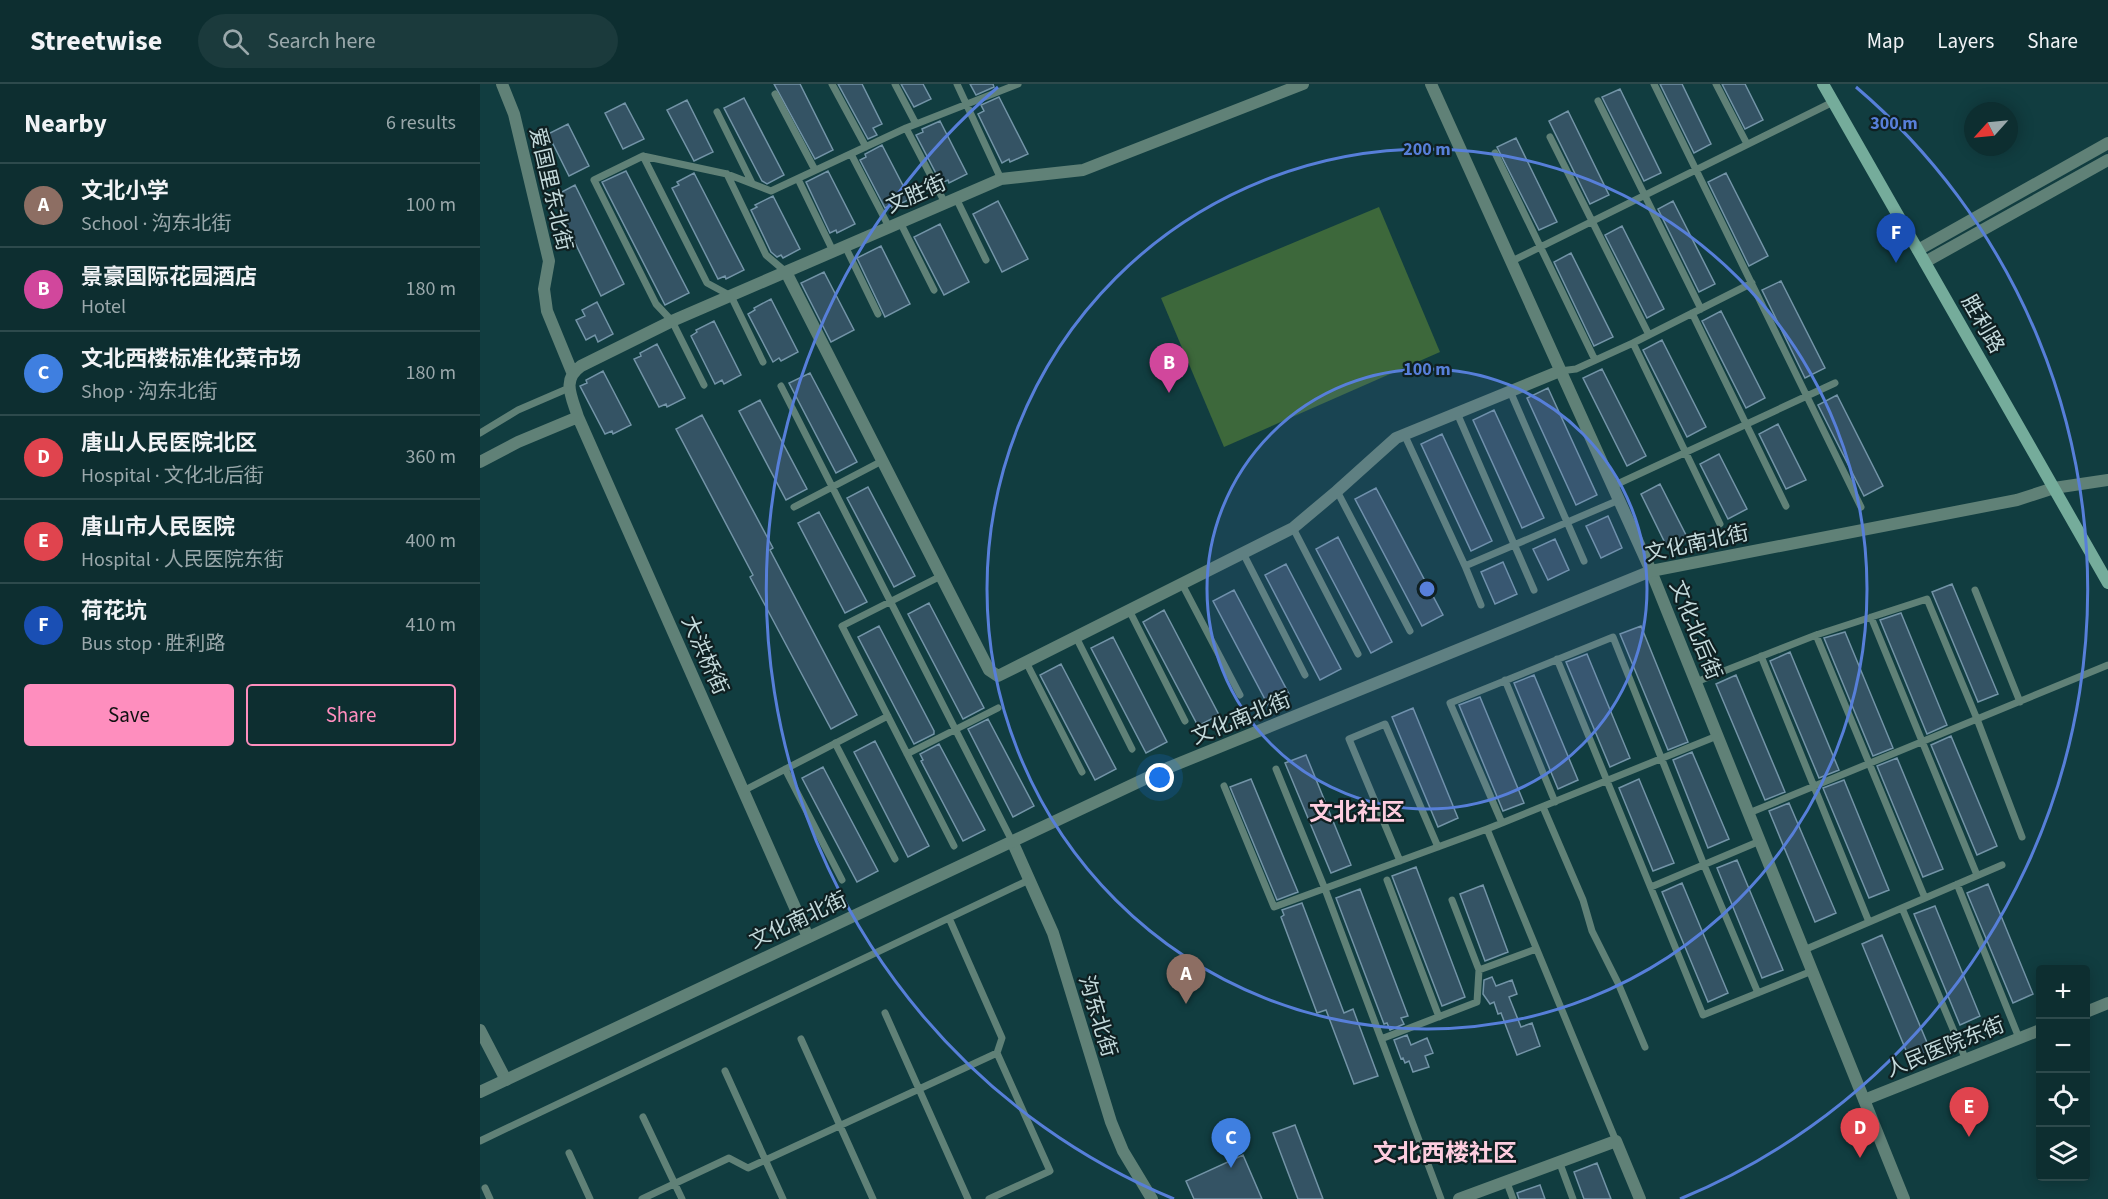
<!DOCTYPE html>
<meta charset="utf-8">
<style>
:root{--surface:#0d2e30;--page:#1b3a3c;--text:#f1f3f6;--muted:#9aa8ab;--line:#2d4a4c;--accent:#fe8ebe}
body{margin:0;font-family:"Source Sans 3","Noto Sans SC",sans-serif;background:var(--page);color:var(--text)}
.controls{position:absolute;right:18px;bottom:18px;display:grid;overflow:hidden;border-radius:6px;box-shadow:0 3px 15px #0003}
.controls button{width:54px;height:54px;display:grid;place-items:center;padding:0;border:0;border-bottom:2px solid var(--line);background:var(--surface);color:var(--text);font:30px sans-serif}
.compass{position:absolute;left:1484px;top:18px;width:54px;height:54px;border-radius:50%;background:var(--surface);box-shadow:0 3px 15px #0003;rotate:243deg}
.you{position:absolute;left:680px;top:694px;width:21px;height:21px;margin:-15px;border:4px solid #fff;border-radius:50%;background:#1a73e8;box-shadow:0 0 0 9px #1a73e833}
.badge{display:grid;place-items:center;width:39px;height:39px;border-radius:50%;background:var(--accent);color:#fff;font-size:20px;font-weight:700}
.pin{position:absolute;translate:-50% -50px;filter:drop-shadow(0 2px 3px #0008)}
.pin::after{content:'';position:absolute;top:32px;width:21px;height:18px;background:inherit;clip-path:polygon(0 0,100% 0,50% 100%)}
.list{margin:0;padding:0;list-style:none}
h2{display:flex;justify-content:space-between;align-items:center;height:78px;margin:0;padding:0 24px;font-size:26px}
h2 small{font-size:20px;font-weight:400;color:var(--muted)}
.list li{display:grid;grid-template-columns:39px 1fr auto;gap:18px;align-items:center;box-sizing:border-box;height:84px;padding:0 24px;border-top:2px solid var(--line)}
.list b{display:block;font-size:22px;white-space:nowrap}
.list p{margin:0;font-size:20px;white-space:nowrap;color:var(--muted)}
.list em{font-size:20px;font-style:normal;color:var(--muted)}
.actions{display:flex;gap:12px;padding:18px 24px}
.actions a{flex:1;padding:14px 0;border:2px solid var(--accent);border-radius:6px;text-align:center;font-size:21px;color:var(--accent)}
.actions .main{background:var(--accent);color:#111}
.icon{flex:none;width:33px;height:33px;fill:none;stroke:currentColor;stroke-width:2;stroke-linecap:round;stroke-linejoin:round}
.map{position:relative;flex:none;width:1628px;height:1115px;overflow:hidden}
header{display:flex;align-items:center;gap:36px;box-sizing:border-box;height:84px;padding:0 30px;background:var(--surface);border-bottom:2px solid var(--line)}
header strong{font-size:28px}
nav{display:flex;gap:33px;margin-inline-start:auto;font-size:21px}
.search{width:420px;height:54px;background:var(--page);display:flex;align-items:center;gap:15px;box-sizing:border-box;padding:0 21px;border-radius:33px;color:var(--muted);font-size:22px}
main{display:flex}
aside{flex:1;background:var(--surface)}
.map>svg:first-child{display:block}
</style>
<header>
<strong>Streetwise</strong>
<div class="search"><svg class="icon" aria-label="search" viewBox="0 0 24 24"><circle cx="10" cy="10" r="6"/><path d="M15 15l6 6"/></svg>Search here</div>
<nav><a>Map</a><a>Layers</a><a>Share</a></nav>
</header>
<main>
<aside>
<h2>Nearby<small>6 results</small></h2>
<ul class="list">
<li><span class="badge" style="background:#8d6e63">A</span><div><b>文北小学</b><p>School · 沟东北街</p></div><em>100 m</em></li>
<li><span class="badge" style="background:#d1479c">B</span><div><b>景豪国际花园酒店</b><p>Hotel</p></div><em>180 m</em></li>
<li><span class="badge" style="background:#3f7fe0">C</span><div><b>文北西楼标准化菜市场</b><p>Shop · 沟东北街</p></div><em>180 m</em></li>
<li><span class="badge" style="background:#e0444e">D</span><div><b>唐山人民医院北区</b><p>Hospital · 文化北后街</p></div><em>360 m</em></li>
<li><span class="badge" style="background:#e0444e">E</span><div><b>唐山市人民医院</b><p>Hospital · 人民医院东街</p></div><em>400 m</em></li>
<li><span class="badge" style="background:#1a4fb4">F</span><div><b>荷花坑</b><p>Bus stop · 胜利路</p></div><em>410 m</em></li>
</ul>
<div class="actions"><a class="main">Save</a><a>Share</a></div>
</aside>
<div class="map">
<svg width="1628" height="1115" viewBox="0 0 1628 1115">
<rect width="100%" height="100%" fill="#113d40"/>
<!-- green -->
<path fill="#3d683b" d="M899,123l61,145 -216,95 -63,-149z"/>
<!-- building -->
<path fill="#345364" stroke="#7394a7" stroke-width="1.5" d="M294,0h26l33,66 -18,9z
M358,0h24l20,40 -9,4 4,7 -9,4z
M421,0h22l8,15 -17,8z
M490,0h23l1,3 -18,8z
M1180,0h22l29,60 -17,9z
M1242,0h23l18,36 -18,9z
M1140,5l41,84 -17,8 -42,-84z
M519,13l29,57 -18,8 -1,-3 -7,4 -24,-49 6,-3 -3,-6z
M264,14l40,77 -17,9 -5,-3 -38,-73z
M207,16l26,52 -19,9 -27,-51z
M145,19l19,36 -21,10 -18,-36z
M1088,27l41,84 -19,9 -41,-83z
M460,37l27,53 -18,9 -1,-3 -7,3 -25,-48 7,-3 -1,-3z
M88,40l21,42 -20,10 -21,-42z
M1036,54l41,84 -18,8 -42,-83z
M402,61l28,54 -18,9 -1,-3 -6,3 -25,-48 6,-3 -1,-3z
M146,87l63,122 -24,12 -63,-123z
M348,87l27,53 -18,9 -1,-3 -6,3 -24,-51z
M214,89l50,97 -18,9 -1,-3 -7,3 -46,-91 7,-3 -2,-3z
M1246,89l42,83 -19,10 -41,-84z
M95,101l49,99 -23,12 -41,-84 4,-2 -8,-15z
M293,112l27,53 -17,9 -2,-3 -4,2 -6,-5 -20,-42 6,-3 -2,-2z
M518,117l30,58 -26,13 -29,-58z
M1193,117l42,83 -16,8 -41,-83z
M460,140l29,58 -25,13 -30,-58z
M1142,142l42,83 -17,9 -42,-83z
M401,162l29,58 -25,13 -28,-59z
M1091,169l42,84 -19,9 -40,-84z
M344,188l30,58 -23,12 -30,-59z
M1301,197l44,87 -20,10 -43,-88z
M291,215l27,53 -17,9 -2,-3 -6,4 -25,-48 7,-4 -1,-2z
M117,218l16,32 -15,8 -3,-7 -9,5 -10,-20 9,-4 -3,-6z
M1241,227l44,87 -19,10 -44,-87z
M234,237l27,54 -17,9 -2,-4 -7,4 -24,-48 6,-4 -1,-2z
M1182,256l44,87 -19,10 -44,-87z
M177,260l28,54 -18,9 -1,-3 -7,3 -25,-48 7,-3 -1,-3z
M1122,285l44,87 -19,10 -44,-88z
M123,287l28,54 -18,9 -1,-3 -7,3 -25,-48 7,-3 -1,-3z
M330,289l47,89 -21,11 -47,-90z
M1068,304l49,107 -21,10 -49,-107z
M1357,311l46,91 -19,10 -46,-91z
M280,316l47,89 -21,11 -47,-89z
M1014,326l50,108 -22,10 -49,-108z
M222,331l71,133 -3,2 87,165 -26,14 -81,-152 3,-2 -77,-146z
M1298,340l28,56 -20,9 -27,-55z
M962,350l50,107 -21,10 -50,-107z
M1239,370l28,55 -19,10 -28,-55z
M1180,400l28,55 -20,10 -27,-55z
M388,403l47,89 -21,11 -47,-89z
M896,404l67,127 -21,11 -67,-127z
M339,428l48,90 -22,11 -47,-90z
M1128,432l14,32 -21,10 -15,-32z
M858,453l54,105 -21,11 -55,-104z
M1075,455l14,31 -21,10 -15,-31z
M1023,478l14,32 -22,10 -14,-32z
M806,480l55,105 -21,11 -55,-105z
M1472,500l46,110 -20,8 -46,-110z
M754,506l55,104 -21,11 -55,-104z
M449,519l55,105 -21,11 -55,-105z
M684,526l55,105 -21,11 -55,-104z
M1421,529l46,112 -20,9 -47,-114z
M399,542l55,105v3l-20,10 -56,-107z
M1161,542l47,116 -20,8 -48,-116z
M1365,548l48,116 -20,8 -49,-118z
M633,553l54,105 -21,11 -55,-105z
M1310,568l49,118 -20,8 -49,-117z
M1107,570l43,104 -20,9 -44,-105z
M581,580l55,105 -21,11 -55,-105z
M1054,591l44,105 -20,9 -44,-106z
M1256,591l49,117 -20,8 -49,-116z
M1000,613l44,106 -21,8 -44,-106z
M933,624l45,110 -20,9 -46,-110z
M508,635l46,87 -21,11 -45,-88z
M1471,652l46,110 -20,9 -46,-110z
M395,657l54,105 -21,11 -54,-105z
M459,660l46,86 -22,11 -42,-80 2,-1 -3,-6z
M1212,668l37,87 -21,9 -35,-88z
M826,671l45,110 -20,8 -46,-110z
M1417,674l46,111 -20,8 -46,-111z
M343,683l55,104 -21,11 -55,-104z
M771,695l47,113 -21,8 -47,-113z
M1159,695l35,84 -21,8 -34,-83z
M1364,696l45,110 -20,8 -46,-110z
M1309,719l47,110 -21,9 -46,-111z
M1257,776l46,110 -21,8 -45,-110z
M936,783l49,130 -23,9 -50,-130z
M1202,799l46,110 -20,9 -46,-110z
M1508,800l45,110 -20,9 -46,-110z
M1003,801l25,67 -23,9 -25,-67z
M880,805l48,127 -7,2 3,6 -14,6 -3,-7 -3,1 -48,-126z
M822,819l42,110 9,-4 25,67 -24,8 -28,-74 -9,3 -36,-96 3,-2 -2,-5z
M1455,822l45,110 -20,9 -46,-111z
M1402,851l49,117 -21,8 -48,-116z
M1012,893l4,9 16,-6 5,14 -8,3 12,30 11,-4 8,23 -23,9 -16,-42 -3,1 -4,-12 -4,2 -7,-10 1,-14z
M927,951l4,10 16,-7 6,15 -8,3 4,11 -16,5 -4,-11 -4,2 -2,-5 -2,1 -7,-19z
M815,1041l28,74h-25l-25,-66z
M763,1071l19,44h-68l-8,-18z
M1117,1079l14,36h-27l-10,-27z
M1060,1101l5,14h-26l-2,-6z"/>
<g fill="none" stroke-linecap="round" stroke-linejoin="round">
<!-- service -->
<path stroke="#608177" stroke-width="7" d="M352,0l34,63
M415,0l21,40
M477,0l44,95
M1174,0l207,423
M1236,0l31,60
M295,10l40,76
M1118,17l103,208
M237,28l35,71
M426,44l39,75
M1070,53l99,198
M1015,69l100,207
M371,70l38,73
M163,72l64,127 24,13 32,66
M247,90l39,81 20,17
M318,95l35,72
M476,114l30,62
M420,138l34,68
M365,162l33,68
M1030,178l323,-160
M1212,229l94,193
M1153,259l87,181
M1080,287l16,-2 57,-26 119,-60
M224,301l-32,-64 -16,-17 -62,-124 49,-24 84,18 44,17 135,-63 112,-44
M301,302l231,455
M1030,307l74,170
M977,329l77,177
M0,349l38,-23 51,-22
M925,352l60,130 154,-66
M1133,402l222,-103
M857,407l73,140
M314,423l88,-46
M813,444l65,126
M763,469l62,122
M985,482l16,39
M461,492l-99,50 112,220
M702,500l58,111
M1495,506l45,112
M649,526l56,111
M1391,533l106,258
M1336,551l109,263
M596,553l56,112
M1281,572l108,266
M1077,575l146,356 109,-44
M546,578l56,110
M1025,596l50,122
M1216,598l120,-47 111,-36 50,120 45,118
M355,659l60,116
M427,670l91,-46
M305,685l57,111
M796,685l49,120 116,310
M744,702l50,121 213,-78 15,-6 -52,-120 163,-66 91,228 54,128
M263,707l145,-75
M1063,723l40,93 9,31 26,52 27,64
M1269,729l359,-148
M1022,739l215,-87
M1007,745l129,312
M920,777l-51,-122 36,-15 53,123
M907,796l52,137
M1477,800l62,154
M1171,803l109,-46
M972,816l27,70 57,-21
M1422,824l64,152
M469,834l53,120 -5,15 53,118 -61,28
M1324,866l198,-85
M405,929l83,186
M321,955l72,160
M901,955l96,-37 2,-32
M245,987l58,128
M163,1033l39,82
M0,1057l549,-261
M89,1069l21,46
M1079,1077l14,38
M1026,1096l7,19
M5,1104l5,11
M162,1115l87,-41 19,10 249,-115"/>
<!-- minor -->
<path stroke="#608177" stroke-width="12" d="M22,0l12,30 35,147 -5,28 3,22 25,61
M951,0l220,487 253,628
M1438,166l190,-107
M1445,178l183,-102
M306,188l203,398 9,6 295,-148 44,-37 59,-53 164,-67
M0,378l38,-20 60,-25
M532,757l41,92 58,189 12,29 29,48
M328,853l-230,-520c-6,-20 -17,-37 3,-51l91,-45 329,-142 82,-9 220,-86
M1606,928l22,-9
M0,946l26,50
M1384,1016l176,-70
M979,1115l157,-58 24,58"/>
<!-- tertiary -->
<path stroke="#608177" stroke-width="12" d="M0,1008l690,-325 481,-196 366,-71 37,-12 54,-8"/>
<!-- secondary -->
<path stroke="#75ac9b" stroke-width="12" d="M1343,0l285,499"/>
</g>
<!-- distance rings -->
<circle cx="947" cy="505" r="220" fill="#577fd9" fill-opacity=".12"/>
<g fill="none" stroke="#577fd9" stroke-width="3">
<circle cx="947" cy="505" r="220"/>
<circle cx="947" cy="505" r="440"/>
<path d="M694 1115A660 660 0 0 1 518 3M1376 3A660 660 0 0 1 1200 1115"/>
</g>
<g text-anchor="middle" stroke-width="4.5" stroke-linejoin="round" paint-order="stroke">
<!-- street labels -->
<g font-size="21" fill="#c4dadc" stroke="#0f2022">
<text transform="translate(71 105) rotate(77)" y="7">爱国里东北街</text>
<text transform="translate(436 110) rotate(-24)" y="7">文胜街</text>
<text transform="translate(1503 240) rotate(60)" y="7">胜利路</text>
<text transform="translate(1217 459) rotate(-12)" y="7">文化南北街</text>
<text transform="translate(1216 546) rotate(68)" y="7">文化北后街</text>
<text transform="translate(225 571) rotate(66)" y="7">大洪桥街</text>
<text transform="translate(761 634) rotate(-22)" y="7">文化南北街</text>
<text transform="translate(318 836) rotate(-25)" y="7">文化南北街</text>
<text transform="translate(618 932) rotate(73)" y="7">沟东北街</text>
<text transform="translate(1465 963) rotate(-22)" y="7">人民医院东街</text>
</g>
<!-- quarter labels -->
<g font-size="24" font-weight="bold" fill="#fecddf" stroke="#0f2022">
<text x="877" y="736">文北社区</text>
<text x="965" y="1077">文北西楼社区</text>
</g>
</g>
<circle cx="947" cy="505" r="9" fill="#577fd9" stroke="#0f2022" stroke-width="3"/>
<g font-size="18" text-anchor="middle" font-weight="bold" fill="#577fd9" stroke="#0f2022" stroke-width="4.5" stroke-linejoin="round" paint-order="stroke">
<text x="1414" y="45">300 m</text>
<text x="947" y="71">200 m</text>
<text x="947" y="291">100 m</text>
</g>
</svg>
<div class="controls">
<button>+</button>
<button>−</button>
<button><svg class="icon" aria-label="locate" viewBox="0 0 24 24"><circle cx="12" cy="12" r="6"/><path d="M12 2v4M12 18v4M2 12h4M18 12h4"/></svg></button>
<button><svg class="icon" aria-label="layers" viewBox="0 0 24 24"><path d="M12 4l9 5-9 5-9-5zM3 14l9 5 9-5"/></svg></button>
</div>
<svg class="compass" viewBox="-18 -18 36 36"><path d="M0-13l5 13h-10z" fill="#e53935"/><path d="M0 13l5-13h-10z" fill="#9aa8ab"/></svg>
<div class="you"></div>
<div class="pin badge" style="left:706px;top:920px;background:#8d6e63">A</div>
<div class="pin badge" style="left:689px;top:309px;background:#d1479c">B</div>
<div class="pin badge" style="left:751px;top:1084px;background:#3f7fe0">C</div>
<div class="pin badge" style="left:1380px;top:1074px;background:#e0444e">D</div>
<div class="pin badge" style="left:1489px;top:1053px;background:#e0444e">E</div>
<div class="pin badge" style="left:1416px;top:179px;background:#1a4fb4">F</div>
</div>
</main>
